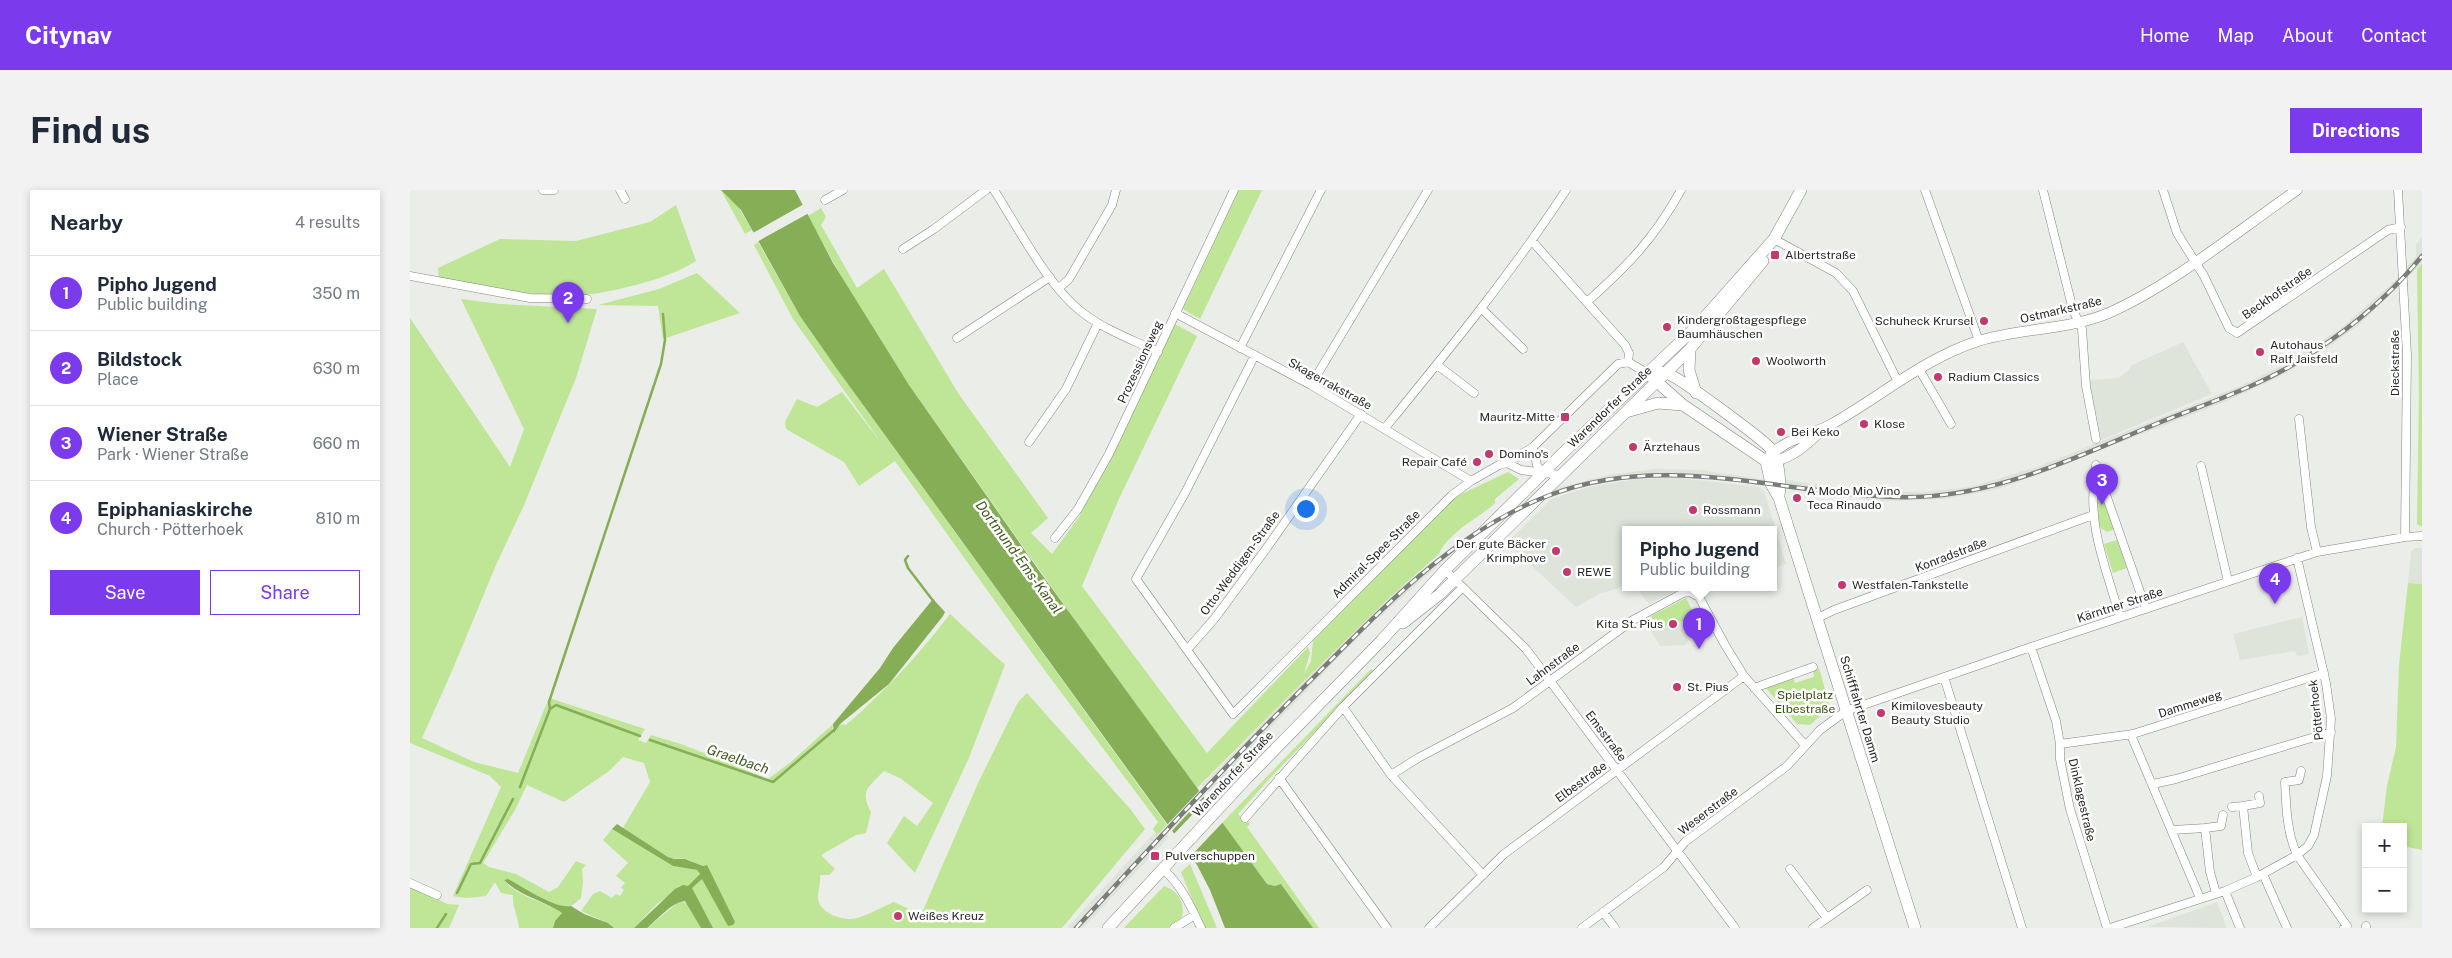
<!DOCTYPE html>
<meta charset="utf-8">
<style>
:root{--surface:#fff;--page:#f2f2f3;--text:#1f2937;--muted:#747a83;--line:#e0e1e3;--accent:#7c3aed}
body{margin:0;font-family:"Public Sans",sans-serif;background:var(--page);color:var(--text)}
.controls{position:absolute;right:15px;bottom:15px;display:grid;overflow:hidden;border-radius:0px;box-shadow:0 2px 8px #0003}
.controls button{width:45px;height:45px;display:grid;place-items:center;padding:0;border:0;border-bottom:1px solid var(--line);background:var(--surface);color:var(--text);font:25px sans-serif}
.you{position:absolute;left:895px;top:318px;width:18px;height:18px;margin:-12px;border:4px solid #fff;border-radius:50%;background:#1a73e8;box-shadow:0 0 0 8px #1a73e833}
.badge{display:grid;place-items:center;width:32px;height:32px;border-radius:50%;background:var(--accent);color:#fff;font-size:16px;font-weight:700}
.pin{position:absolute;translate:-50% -41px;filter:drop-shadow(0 1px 2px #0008)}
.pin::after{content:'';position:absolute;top:26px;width:18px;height:15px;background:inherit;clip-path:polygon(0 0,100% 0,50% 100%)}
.popup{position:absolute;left:1212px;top:336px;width:155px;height:65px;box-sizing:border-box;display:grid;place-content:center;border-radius:0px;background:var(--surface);filter:drop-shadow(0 1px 4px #0005);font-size:16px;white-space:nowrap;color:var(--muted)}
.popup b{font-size:19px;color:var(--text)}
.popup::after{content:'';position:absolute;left:50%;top:100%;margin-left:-10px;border:10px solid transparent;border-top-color:var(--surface)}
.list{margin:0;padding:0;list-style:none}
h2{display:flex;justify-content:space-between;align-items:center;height:65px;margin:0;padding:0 20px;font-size:21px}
h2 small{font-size:16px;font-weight:400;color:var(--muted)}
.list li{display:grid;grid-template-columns:32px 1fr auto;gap:15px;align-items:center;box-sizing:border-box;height:75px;padding:0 20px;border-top:1px solid var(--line)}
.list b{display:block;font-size:19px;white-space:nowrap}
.list p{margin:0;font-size:16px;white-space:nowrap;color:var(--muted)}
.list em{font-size:16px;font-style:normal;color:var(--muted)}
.actions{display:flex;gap:10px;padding:15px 20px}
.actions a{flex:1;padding:11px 0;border:1px solid var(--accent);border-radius:0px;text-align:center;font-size:18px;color:var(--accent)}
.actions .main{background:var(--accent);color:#fff}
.map{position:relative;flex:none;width:2012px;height:738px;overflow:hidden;border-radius:0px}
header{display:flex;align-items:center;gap:30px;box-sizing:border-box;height:70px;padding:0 25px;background:var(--accent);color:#fff}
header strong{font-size:24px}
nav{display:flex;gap:28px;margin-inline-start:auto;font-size:18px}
.intro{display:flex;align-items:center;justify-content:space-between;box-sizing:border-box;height:120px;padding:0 30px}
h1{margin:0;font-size:35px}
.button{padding:12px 22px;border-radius:0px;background:var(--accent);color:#fff;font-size:18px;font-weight:700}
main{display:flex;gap:30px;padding:0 30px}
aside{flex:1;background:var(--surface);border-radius:0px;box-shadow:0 2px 8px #0003}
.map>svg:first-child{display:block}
</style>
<header>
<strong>Citynav</strong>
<nav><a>Home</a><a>Map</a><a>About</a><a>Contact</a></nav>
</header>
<div class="intro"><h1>Find us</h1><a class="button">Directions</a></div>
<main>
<aside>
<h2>Nearby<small>4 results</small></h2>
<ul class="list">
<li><span class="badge">1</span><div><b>Pipho Jugend</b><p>Public building</p></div><em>350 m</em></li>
<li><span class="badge">2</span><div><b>Bildstock</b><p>Place</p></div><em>630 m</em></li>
<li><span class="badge">3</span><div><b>Wiener Straße</b><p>Park · Wiener Straße</p></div><em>660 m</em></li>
<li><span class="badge">4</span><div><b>Epiphaniaskirche</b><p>Church · Pötterhoek</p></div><em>810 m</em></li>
</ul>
<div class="actions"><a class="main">Save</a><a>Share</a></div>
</aside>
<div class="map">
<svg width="2012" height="738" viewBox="0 0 2012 738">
<rect width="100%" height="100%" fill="#ebede9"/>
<!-- built -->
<path fill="#dee4d9" d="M2012,47v27l-4,6 -1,-2 -57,56 -38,28 -47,27 -48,22 -228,88 -55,10 -66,2 -172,-23 -57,-2 -59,9 -45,14 -38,17 -46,29 -98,87 -154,160 -7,-7 111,-113 76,-74 71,-58 67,-38 35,-15 45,-12 48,-6 46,1 59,9 27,1 77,12h60l46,-5 67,-20 72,-29 134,-53 46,-23 51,-33 58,-51 18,-22v-11z
M1773,152l29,52 -111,46 -12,-60 29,-2 10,-7 4,-6z
M1269,288l80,9 5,4 22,73 -13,4v-38h-148v56l-25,8 -24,13 -69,-64 44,-44 38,-12 48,-8z
M2005,358h7v36l-14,-1 3,-31z
M1227,398h45l-33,16z
M1276,408l15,31 -8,3 -7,13 -26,1 -16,-26z
M1892,427l7,37 -12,2 -2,-5 -55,9 -7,-26z
M752,640l7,7 -86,91h-16l88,-96 3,3z
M1807,712l10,26 -80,-1z"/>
<!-- green -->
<path fill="#bfe596" d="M311,0l16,15 15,25 -7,4z
M829,0h23l-62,129 -17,-10z
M266,15l20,56c-19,12 -39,18 -60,24 -21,5 -42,10 -64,11 -45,0 -89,-11 -133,-17l-1,-11 62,-29 76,2 74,-19z
M411,18l5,9 -5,8 36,63 27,-19 74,124 90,125 -17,15 21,21 27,-37 96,-193 22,12 -79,165 -36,85 125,167 101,-106 2,6 -6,21 7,-13 2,-20 131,-135 13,-10 51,-24 11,7 -24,20v4c-17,16 -47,29 -56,51l-50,44 -76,74 -116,116 -122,-168 -166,-235 -65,-103 -36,-66z
M348,52l42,74 37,53 330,456 -10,10 -4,-6 5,-7 -118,-158 -145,-203 -36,25 -15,-24 -58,-33 -1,-7 12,-23 20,8 25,-15 41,53 -90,-126 -39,-74z
M2012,74v262h-2l-3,-2 2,-129 -2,-125z
M287,83l43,40 -77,26 -5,-33 -60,-1 61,-16z
M51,109l39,5 97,5 -21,69 -52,127 -28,60 -44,106 -30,67 52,24 44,11 31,-75 96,31 -7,11 8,3 5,-8 33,10 84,34 23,-17 42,-38 -1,6 8,-6 6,1c39,-34 73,-70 104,-111l55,51 -37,95 -53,113 -28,-30 17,-27 13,10 16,-23 -33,-25 -16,-7c-15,16 -25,19 -13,41l-5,21 -10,2 -35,20 14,14 -6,6h-9c1,8 -2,15 -2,23 1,14 20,21 33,21 10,0 33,-13 43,-17l27,13 58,-134 39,-79 9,-9 104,117 14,19 -83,99h-349l-22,-40 11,-9 3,2 2,-16c-8,2 -13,-4 -21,-6 -7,-1 -11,1 -18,-2l-45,-29 27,-46 -6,-19 -21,-6 -14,14 -45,31 -37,-17 -12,25 -32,53 6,4 27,7 33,18 9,-5 18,-26 10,4 -4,4 1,13 -2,16c-5,4 -10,10 -17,9 -19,-4 -39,-19 -56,-28l-4,1c15,19 40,20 58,33l-7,8 -2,7h-34c-1,-12 -7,-21 -6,-33l-12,-2 -6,-11 -9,14 -20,2 -13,-2 48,-109 -11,-11 -80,-33v-425l100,149 14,-38z
M1694,304l12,35 -9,3 -8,-5 -2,-31z
M1707,350l10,28 -14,5 -9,-29z
M1998,393l14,1v266l-19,-4v-19h-21l5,-41 9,-39 3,-82z
M1276,408l15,31 -7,3 -6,-9 -12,-3 -17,9 -8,-13z
M1409,478l11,39 -20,18 -13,-1 -32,-37 28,-10 2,6 19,-6 -1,-7z
M961,479l3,2 -102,105 -34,38 6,7 2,-2 4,5 -3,3 72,101h-6l-31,-43 -7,1 -8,-2 -45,-61z
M202,639l61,37 24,4 3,5 -12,12 -30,16 -24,25h-20l-6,-5 -27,-12 12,-17 7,-3 12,7 4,-4 4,2 4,-6 -3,-2 4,-5 -9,-7 12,-13 -25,-23z
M780,674l27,64h-13l-23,-56z
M0,695l37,19 12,1 -10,23h-39z
M754,696c14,5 21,16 18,31l-14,11h-44z
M270,711l8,3 13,24h-54z"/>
<!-- water -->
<path fill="#85ae56" d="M311,0h74l38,73 76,122 131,187 227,312 8,2 6,-2 32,44h-88l-15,-38 -13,-25 -360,-496 -37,-53 -59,-106z
M523,409l12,13 -2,4 -54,68 -49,40 -6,9 -1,-9 47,-56 13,-20z
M207,634l51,33 6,2h11l18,7 4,-1 28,57 -2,3 -5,1 -26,-47 -10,9 21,40h-12l-16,-27c-13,1 -28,19 -38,27h-13l41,-39 8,-4 5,1 12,-12 -3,-4 -24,-4 -61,-37z
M98,689c16,8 46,30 63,27l13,8 24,9 6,5h-61l2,-7 7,-8c-18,-13 -41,-16 -58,-33z"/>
<!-- pier -->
<path fill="#ebede9" d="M394,14l5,9 -54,30 -4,-9z
M791,599l4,6 -35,38 -5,-6z
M798,608l16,23 -35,37 -17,-22z"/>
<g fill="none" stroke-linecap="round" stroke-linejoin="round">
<!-- stream -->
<path stroke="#85ae56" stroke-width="2.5" d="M498,366l-3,4 3,8 26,34
M140,519l-1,-7 112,-338 4,-24 -2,-26
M240,550l123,42 61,-52
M110,597l30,-78 6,-4 84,31
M47,703l14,-29 9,-1 33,-64
M27,738l9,-14"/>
<!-- minor casing -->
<g stroke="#838581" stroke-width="9">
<path id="minor" d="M133,0h11
M210,0l5,9
M584,0c24,37 54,97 89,123 22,17 50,27 75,39
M1515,0l54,151
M1633,0l30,120 9,19 4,57 10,53
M1753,0l14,43 27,43 25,52 8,5 151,-103 13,-3
M1988,0l9,165 -2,182
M415,10l18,-10
M1364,49l62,34 17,18 45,91
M1122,51l93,104 4,8 -1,9
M493,59l31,-20 52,-39
M0,86l120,22 57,1
M649,98l10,-9 43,-74 4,-15
M1177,112c41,-37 67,-63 94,-112
M1071,118l42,41
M765,123l136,72 160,96
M547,148l93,-61
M830,158l81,-158
M845,165l-70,138 -49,86 97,135 219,-219 19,-14 28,-16 8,-2 26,-16 85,-83 10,-2 19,11
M1027,175l37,28
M1509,179l32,55
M901,195l117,-195
M1889,229l12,108 6,25
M975,238c63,-77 126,-154 181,-238
M619,252l37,-53 32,-66
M1123,257l4,18 5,8
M1097,273l14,7 39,5
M1686,275c-10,59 8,96 24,152
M1686,276l50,143
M1791,276l27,115
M645,348l23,-29 31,-55 125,-264
M1035,380l81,79 209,279
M1408,428l16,-8 259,-95
M1621,457l25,74 4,23v15l10,50 37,119
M777,460l28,-32 51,-69 95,-135
M1534,487l78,251
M1344,498l59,-21
M933,517l48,68 92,100
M1721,545l69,163
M1650,554l73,-10 191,-61
M1891,581l-2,9 -14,2c1,25 2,51 12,73l50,71 -3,2
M981,585l27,-17 95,-50 120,-88 50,-27 7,-1 9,5 26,48 19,31
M869,588l108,150
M1743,594l23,-5 155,-47
M1822,617l11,-1
M835,628l98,-111 119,-119
M1763,640l32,-2
M753,679c18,16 28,37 38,59
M1380,679l37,49
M1853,684l24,54
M1847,687l-9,-24 -5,-47 17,-3 -1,-7
M0,693l27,12
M1815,701l15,37
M1806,703l-6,-21 -5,-44 16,-2 2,-11
M1193,722l12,16
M1956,736v2
M764,738l21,-13
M1019,738l75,-74 240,-178 61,69
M1172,738l82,-61 21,-25 102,-76 33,-36 26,-19 185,-64 286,-95 88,-15 17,-1
M1403,738l54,-38
M1700,738l115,-37 32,-14 40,-22 11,-9 6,-11 13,-59 4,-57 -5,-36 -29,-125"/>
</g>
<!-- tertiary casing -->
<g stroke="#838581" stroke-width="11">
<path id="tertiary" d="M1358,268c15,-19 42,-22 62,-33 50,-28 93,-66 148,-84 42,-13 93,-11 133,-29 64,-29 128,-82 186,-122
M1359,271c20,0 38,-16 51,-30"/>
</g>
<!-- secondary casing -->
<g stroke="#838581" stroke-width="12">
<path id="secondary" d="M1280,159l-1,21 7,23
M1237,183l36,32 83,56 5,23 8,14 136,430
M1248,183c1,0 6,-1 8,0 12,3 98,67 106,77 7,11 9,33 7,46
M1216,222l32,-9 25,2
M993,433l37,-29 250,-245 73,-88
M698,738l139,-150 134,-137 64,-71 119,-118 132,-125 78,-88 27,-49"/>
</g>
<!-- minor -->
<use href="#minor" stroke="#fff" stroke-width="8"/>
<!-- tertiary -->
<use href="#tertiary" stroke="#fff" stroke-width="10"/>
<!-- secondary -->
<use href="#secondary" stroke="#fff" stroke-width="11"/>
<!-- rail casing -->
<g stroke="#7a7c79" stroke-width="4.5">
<path id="rail" d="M666,738c80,-86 159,-173 242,-255 69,-69 139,-143 232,-178 116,-44 230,-1 347,2 93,3 176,-39 259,-73 54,-22 111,-40 159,-73 40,-26 77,-58 107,-95"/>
</g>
<!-- rail -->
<use href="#rail" stroke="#fff" stroke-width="2.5" stroke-dasharray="8" stroke-linecap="butt"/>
</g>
<!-- markers -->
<g fill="#c4396d" stroke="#fff" stroke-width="2">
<rect x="1360" y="60" width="10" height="10" rx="2.5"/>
<circle cx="1574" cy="131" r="5"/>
<circle cx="1257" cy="137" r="5"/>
<circle cx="1850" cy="162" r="5"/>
<circle cx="1346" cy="171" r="5"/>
<circle cx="1528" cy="187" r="5"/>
<rect x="1150" y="222" width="10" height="10" rx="2.5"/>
<circle cx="1454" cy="234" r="5"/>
<circle cx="1371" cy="242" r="5"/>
<circle cx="1223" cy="257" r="5"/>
<circle cx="1079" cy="264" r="5"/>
<circle cx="1067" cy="272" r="5"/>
<circle cx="1387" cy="308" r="5"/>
<circle cx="1283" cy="320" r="5"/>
<circle cx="1146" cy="361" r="5"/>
<circle cx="1157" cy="382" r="5"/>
<circle cx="1432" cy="395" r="5"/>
<circle cx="1263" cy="434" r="5"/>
<circle cx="1267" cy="497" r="5"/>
<circle cx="1471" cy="523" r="5"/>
<rect x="740" y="661" width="10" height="10" rx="2.5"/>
<circle cx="488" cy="726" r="5"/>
</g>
<g text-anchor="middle" stroke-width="5" stroke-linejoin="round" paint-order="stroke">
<!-- poi labels -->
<g font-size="12" fill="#282927" stroke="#fff" text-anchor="start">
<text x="1375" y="69">Albertstraße</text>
<text x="1267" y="134">Kindergroßtagespflege<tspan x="1267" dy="14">Baumhäuschen</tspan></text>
<text x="1564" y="135" text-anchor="end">Schuheck Krursel</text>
<text x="1860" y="159">Autohaus<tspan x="1860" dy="14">Ralf Jaisfeld</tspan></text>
<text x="1356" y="175">Woolworth</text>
<text x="1538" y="191">Radium Classics</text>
<text x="1145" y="231" text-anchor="end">Mauritz-Mitte</text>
<text x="1464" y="238">Klose</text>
<text x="1381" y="246">Bei Keko</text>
<text x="1233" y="261">Ärztehaus</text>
<text x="1089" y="268">Domino's</text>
<text x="1057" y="276" text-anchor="end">Repair Café</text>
<text x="1397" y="305">A Modo Mio Vino<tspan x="1397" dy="14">Teca Rinaudo</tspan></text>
<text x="1293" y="324">Rossmann</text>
<text x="1136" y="358" text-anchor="end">Der gute Bäcker<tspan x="1136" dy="14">Krimphove</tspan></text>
<text x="1167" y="386">REWE</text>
<text x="1442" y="399">Westfalen-Tankstelle</text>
<text x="1253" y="438" text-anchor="end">Kita St. Pius</text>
<text x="1277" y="501">St. Pius</text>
<text x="1481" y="520">Kimilovesbeauty<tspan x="1481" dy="14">Beauty Studio</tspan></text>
<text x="755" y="670">Pulverschuppen</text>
<text x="498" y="730">Weißes Kreuz</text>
</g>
<!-- street labels -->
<g font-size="12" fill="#282927" stroke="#fff">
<text transform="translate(1867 103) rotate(-35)" y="4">Beckhofstraße</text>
<text transform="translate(1651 120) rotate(-13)" y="4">Ostmarkstraße</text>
<text transform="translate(730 172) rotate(-65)" y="4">Prozessionsweg</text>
<text transform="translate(1985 173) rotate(-90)" y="4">Dieckstraße</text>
<text transform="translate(920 194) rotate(29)" y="4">Skagerrakstraße</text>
<text transform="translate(1200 217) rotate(-44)" y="4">Warendorfer Straße</text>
<text transform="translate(966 364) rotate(-45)" y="4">Admiral-Spee-Straße</text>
<text transform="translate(1541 365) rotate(-21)" y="4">Konradstraße</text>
<text transform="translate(830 373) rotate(-54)" y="4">Otto-Weddigen-Straße</text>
<text transform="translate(1710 415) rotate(-18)" y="4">Kärntner Straße</text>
<text transform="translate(1143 474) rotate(-37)" y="4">Lahnstraße</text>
<text transform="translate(1780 514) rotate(-18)" y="4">Dammeweg</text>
<text transform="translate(1450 519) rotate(73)" y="4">Schifffahrter Damm</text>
<text transform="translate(1906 520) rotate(-96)" y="4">Pötterhoek</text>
<text transform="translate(1196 546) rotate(53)" y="4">Emsstraße</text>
<text transform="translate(823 584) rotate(-47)" y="4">Warendorfer Straße</text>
<text transform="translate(1171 592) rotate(-36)" y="4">Elbestraße</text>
<text transform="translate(1672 610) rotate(77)" y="4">Dinklagestraße</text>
<text transform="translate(1298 621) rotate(-37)" y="4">Weserstraße</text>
</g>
<!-- park labels -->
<g font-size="12" fill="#344e0f" stroke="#fff">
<text x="1395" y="509">Spielplatz<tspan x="1395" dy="14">Elbestraße</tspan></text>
</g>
<!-- water labels -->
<g font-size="14" font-style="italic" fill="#3f5a1d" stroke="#fff">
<text transform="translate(609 367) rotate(54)" y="5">Dortmund-Ems-Kanal</text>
<text transform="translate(328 569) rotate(19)" y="5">Graelbach</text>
</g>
</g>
</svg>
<div class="controls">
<button>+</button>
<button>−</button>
</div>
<div class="you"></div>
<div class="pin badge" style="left:1289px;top:459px">1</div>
<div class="popup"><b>Pipho Jugend</b>Public building</div>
<div class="pin badge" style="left:158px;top:133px">2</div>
<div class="pin badge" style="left:1692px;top:315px">3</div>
<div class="pin badge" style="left:1865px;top:414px">4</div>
</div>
</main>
